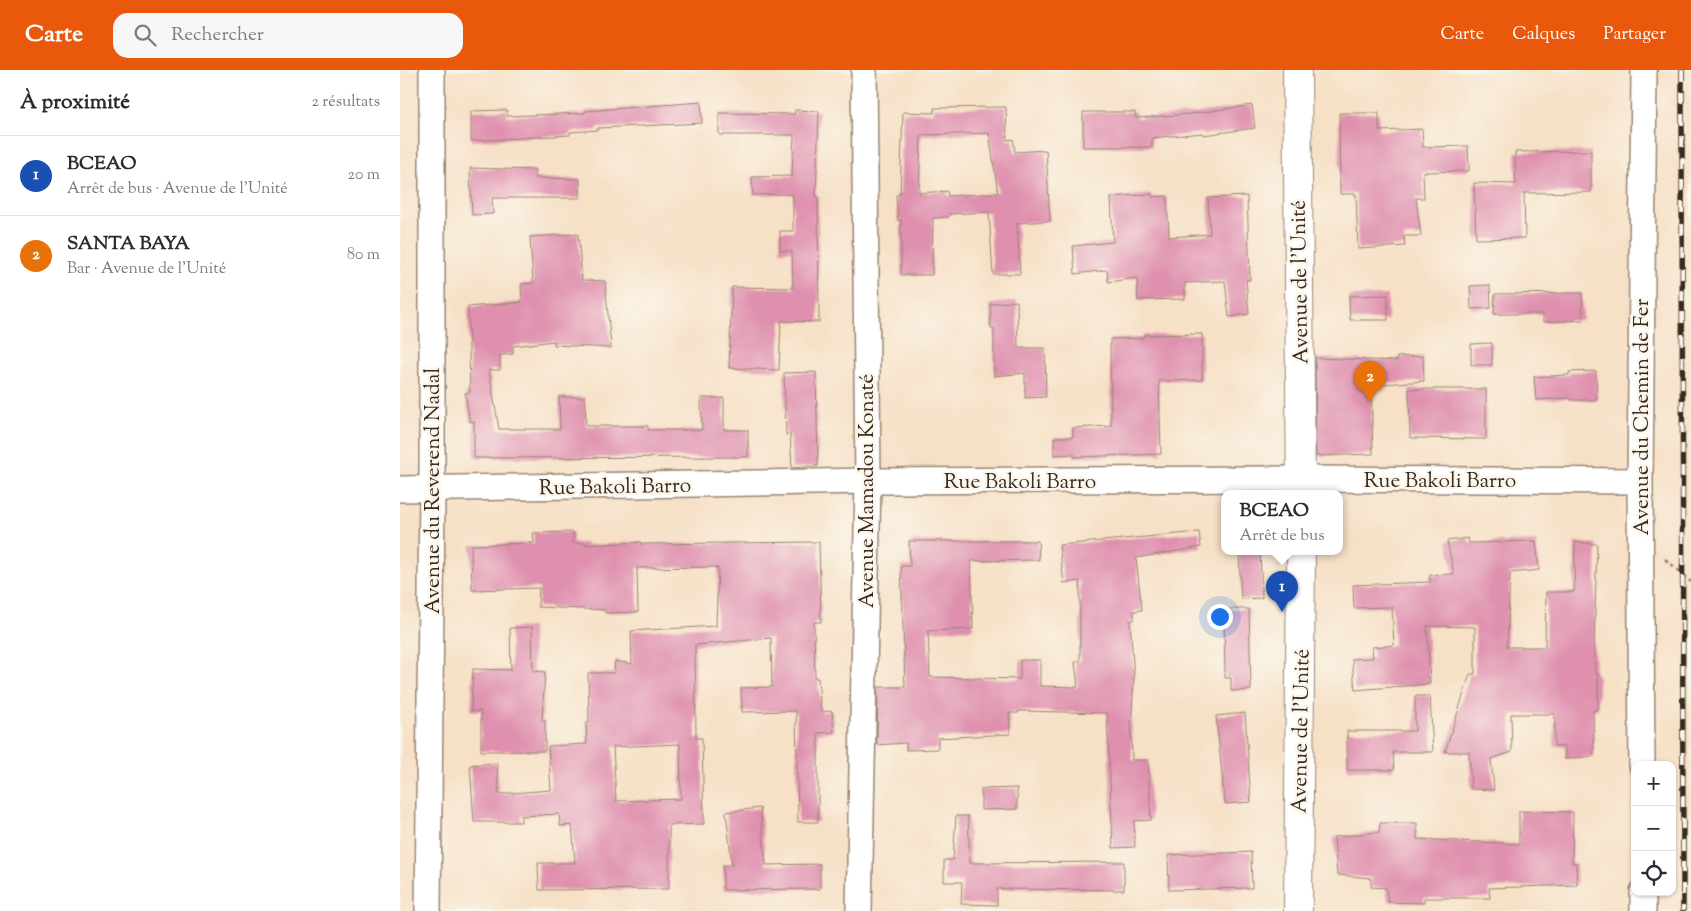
<!DOCTYPE html>
<html lang="fr">
<meta charset="utf-8">
<style>
:root{--surface:#fff;--page:#f7f7f7;--text:#2b2b33;--muted:#7c7c81;--line:#e1e1e2;--accent:#ea580c}
body{margin:0;font-family:"Sorts Mill Goudy",serif;background:var(--page);color:var(--text)}
.controls{position:absolute;right:15px;bottom:15px;display:grid;overflow:hidden;border-radius:10px;box-shadow:0 1px 4px #0004}
.controls button{width:45px;height:45px;display:grid;place-items:center;padding:0;border:0;border-bottom:1px solid var(--line);background:var(--surface);color:var(--text);font:25px sans-serif}
.you{position:absolute;left:819px;top:546px;width:18px;height:18px;margin:-12px;border:4px solid #fff;border-radius:50%;background:#1a73e8;box-shadow:0 0 0 8px #1a73e833}
.badge{display:grid;place-items:center;width:32px;height:32px;border-radius:50%;background:var(--accent);color:#fff;font-size:16px;font-weight:700}
.pin{position:absolute;translate:-50% -41px;filter:drop-shadow(0 1px 2px #0008)}
.pin::after{content:'';position:absolute;top:26px;width:18px;height:15px;background:inherit;clip-path:polygon(0 0,100% 0,50% 100%)}
.popup{position:absolute;left:821px;top:420px;width:122px;height:65px;box-sizing:border-box;display:grid;place-content:center;border-radius:10px;background:var(--surface);filter:drop-shadow(0 1px 4px #0005);font-size:16px;white-space:nowrap;color:var(--muted)}
.popup b{font-size:19px;color:var(--text)}
.popup::after{content:'';position:absolute;left:50%;top:100%;margin-left:-10px;border:10px solid transparent;border-top-color:var(--surface)}
.list{margin:0;padding:0;list-style:none}
h2{display:flex;justify-content:space-between;align-items:center;height:65px;margin:0;padding:0 20px;font-size:21px}
h2 small{font-size:16px;font-weight:400;color:var(--muted)}
.list li{display:grid;grid-template-columns:32px 1fr auto;gap:15px;align-items:center;box-sizing:border-box;height:80px;padding:0 20px;border-top:1px solid var(--line)}
.list b{display:block;font-size:19px;white-space:nowrap}
.list p{margin:0;font-size:16px;white-space:nowrap;color:var(--muted)}
.list em{font-size:16px;font-style:normal;color:var(--muted)}
.icon{flex:none;width:28px;height:28px;fill:none;stroke:currentColor;stroke-width:2;stroke-linecap:round;stroke-linejoin:round}
.map{position:relative;flex:none;width:1291px;height:841px;overflow:hidden}
header{display:flex;align-items:center;gap:30px;box-sizing:border-box;height:70px;padding:0 25px;background:var(--accent);color:#fff}
header strong{font-size:24px}
nav{display:flex;gap:28px;margin-inline-start:auto;font-size:18px}
.search{width:350px;height:45px;background:var(--page);display:flex;align-items:center;gap:12px;box-sizing:border-box;padding:0 18px;border-radius:15px;color:var(--muted);font-size:19px}
main{display:flex}
aside{flex:1;background:var(--surface)}
.map>svg:first-child{display:block}
</style>
<header>
<strong>Carte</strong>
<div class="search"><svg class="icon" aria-label="search" viewBox="0 0 24 24"><circle cx="10" cy="10" r="6"/><path d="M15 15l6 6"/></svg>Rechercher</div>
<nav><a>Carte</a><a>Calques</a><a>Partager</a></nav>
</header>
<main>
<aside>
<h2>À proximité<small>2 résultats</small></h2>
<ul class="list">
<li><span class="badge" style="background:#1a4fb4">1</span><div><b>BCEAO</b><p>Arrêt de bus · Avenue de l'Unité</p></div><em>20 m</em></li>
<li><span class="badge" style="background:#e8710a">2</span><div><b>SANTA BAYA</b><p>Bar · Avenue de l'Unité</p></div><em>80 m</em></li>
</ul>
</aside>
<div class="map">
<svg width="1291" height="841" viewBox="0 0 1291 841">
<rect width="100%" height="100%" fill="#fbf7ec"/>
<filter id="ink" filterUnits="userSpaceOnUse"><feTurbulence type="fractalNoise" baseFrequency=".02" numOctaves="2"/><feDisplacementMap in="SourceGraphic" scale="10" xChannelSelector="R" yChannelSelector="G"/><feConvolveMatrix kernelMatrix="1 2 1 2 8 2 1 2 1" color-interpolation-filters="sRGB"/></filter>
<filter id="wash" filterUnits="userSpaceOnUse"><feTurbulence type="fractalNoise" baseFrequency=".0096" numOctaves="4" result="noise"/><feDisplacementMap in="SourceGraphic" scale="20" xChannelSelector="R" yChannelSelector="G"/><feGaussianBlur stdDeviation="1.12" result="paint"/><feColorMatrix in="noise" values="0 0 0 0 0 0 0 0 0 0 0 0 0 0 0 0 0 1.4 0 .05"/><feComposite in="paint" operator="in"/></filter>
<g filter="url(#wash)">
<rect width="100%" height="100%" fill="#f6e0c6"/>
<g id="blocks">
<!-- building -->
<path fill="#df90ae" fill-rule="evenodd" d="M301,32l1,21 -104,5v2l-28,2v3l-99,6v-30l36,-1v6l78,-3v-2z
M852,35l3,23 -52,7v-2l-51,5v9h-69v-35h52l1,6 54,-4z
M606,37l1,33 6,-1 2,13 31,-2 4,71 -33,2 3,51h-27l-4,-62 -40,2v3l-16,1 -1,57h-31v-55l-3,1 -2,-26 4,-1 3,-82 31,1v-5zM589,63l9,60 -50,3 -1,-5 -28,2 2,-58z
M395,40l24,1 -3,85h2l1,126 -38,-1 -2,49 -50,-2 3,-81 61,1 -1,-37h-12v-20h13v-37l-40,1 -1,-18 40,-1 2,-41h-75v-22l76,1z
M939,43h40v18l43,-2 1,18 45,-1 1,25 -46,1 1,26h-8l5,38h-17l1,10 -47,3 -2,-55h-16z
M1191,81v41l-67,1 1,45 -49,1 -2,-56 42,1 -1,-32z
M70,98l65,2v8l45,1v19h-88l1,16 -21,1z
M752,124v3l15,-1 2,41 41,-3 -2,-36 39,-2 3,84h-4l3,34 -20,3 -4,-36 -40,2v16l-47,1 -1,-22 -29,4 -1,-12 -32,4 -2,-28 40,-4 -2,-45z
M178,164l4,46 23,1 6,67 -57,-3v-4l-41,5v8l-13,1v15h-11l10,59h61l-1,-32h26l1,29h62v4h54l-1,-32h23v32h24v27l-274,1v-37l-4,1 -5,-29 5,-1 -2,-85 54,-5 -1,-18 12,-1 -3,-46z
M1090,215l1,23 -20,1 -1,-23z
M1182,223l1,27 -40,2v-8h-49l1,-20z
M988,225v25h-38l-1,-24z
M617,231l1,47h27l1,49 -21,1v-25l-31,3v-47h-3l-1,-25z
M802,264v46l-43,1 2,73 -87,3v-3l-20,1v-18h19v-9l38,-2 -1,-87 33,-1v-3z
M1092,273v22h-21v-21z
M1023,286l1,25 -53,4 2,69 -57,2 -1,-98 82,3v-4z
M1196,301l1,29h-27v-2l-34,2 -2,-23 35,-2v-3z
M416,302l2,94 -26,2 -2,-34 -4,1 -2,-62z
M1009,319h77v50l-76,-1z
M173,462v11h13v2l55,-3v2l178,-2 2,80h-7l1,56h3l3,34 11,-1 2,21 -16,1v89h-20l-2,-111 -54,1 -1,-24 31,-1 -1,-49 -76,7 1,93h6l2,86 -35,1v64l-130,1 -1,-27h37l-3,-38 -12,1 -1,-12 -38,2v6h-47l-4,-57 27,-2 2,31 52,-4 -3,-44 39,-2 -1,-21h3l-1,-50h26l1,-12 17,3 -1,-33 85,-5 2,-58 -5,-1 -76,1 1,44 -33,1v-3l-67,-3 1,-19 -67,2 -1,-45 63,-2 -1,-10zM280,674l1,55 -65,2 -3,-54z
M799,462l2,15 -65,11 6,52 -8,1v9l-4,1 4,56 -3,50 1,33h16l3,60 -17,1 1,26 -22,1 -6,-135 -88,-2 -1,2h-9l1,21 -72,4v11l-32,1v-7l-29,2 1,-58h27l-4,-121h9l-1,-25h129l1,19 -68,1 2,68 -45,2 2,46 90,2v-19h20v26l38,1 -3,-25 5,-1v-80l-16,2 -5,-38z
M1068,468l1,5 67,-2 3,29 -29,3 -3,74h38l1,-55h28l1,-50 22,2 -3,103 1,27h3v35l-5,1 1,46 -29,3v-12l-11,-1 1,-32h-44l1,38 -21,7 3,31 -23,-1 -2,-37h-24l25,-78h5v-47l-48,-1 3,58 -75,6 -3,-31 21,-1 -1,-11 22,-2 -2,-38 -38,1 -1,-23 77,-3v-7l24,-1 -7,-33z
M839,481h21l2,47 -21,1z
M824,539h25l2,81 -20,1v-13h-6z
M132,557l1,44 12,1 -3,49h3v30h-64v-40h-10l2,-42 38,1 -1,-42z
M1015,626h15l3,56h-40l1,18h-47v-39h68z
M845,643l6,89 -26,2 -9,-88z
M617,718v21l-36,1v-21z
M360,738l6,57 54,-1v25l-97,1v-25h9l-6,-53z
M1119,741l54,1 -1,51h4l1,22 -88,3 1,10h-66v5l-36,-1 -2,-14 -15,-1v-9l-34,-3 -3,-38 45,-5 1,-9h37v16l102,5z
M556,746h12l2,47 154,-1v28l-127,-1v16l-36,-1 1,-22h-18v-22h9z
M851,782l1,36 -83,2 -1,-35z"/>
</g>
</g>
<g filter="url(#ink)">
<use href="#blocks" fill-opacity="0" stroke="#988572" stroke-width="1"/>
<g fill="none" stroke-linecap="round" stroke-linejoin="round">
<!-- street casing -->
<g stroke="#988572" stroke-width="28">
<path id="street" d="M0,419l468,-8 433,-2 339,2
M1242,695l-2,-284 4,-411
M1243,822v19
M28,841l4,-422v-419
M459,841l9,-430 -4,-411"/>
</g>
<!-- secondary casing -->
<g stroke="#988572" stroke-width="30">
<path id="secondary" d="M897,0l4,423
M898,841l3,-360"/>
</g>
<!-- path -->
<path stroke="#988572" stroke-width="3" stroke-dasharray="4 4" stroke-linecap="butt" d="M1265,489l26,23"/>
<!-- street -->
<use href="#street" stroke="#fff" stroke-width="25"/>
<!-- secondary -->
<use href="#secondary" stroke="#fff" stroke-width="28"/>
<!-- rail casing -->
<g stroke="#3b2a1e" stroke-width="5.5">
<path id="rail" d="M1282,0l1,841"/>
</g>
<!-- rail -->
<use href="#rail" stroke="#fbf7ec" stroke-width="4" stroke-dasharray="11" stroke-linecap="butt"/>
</g>
</g>
<g text-anchor="middle" stroke-width="5" stroke-linejoin="round" paint-order="stroke">
<!-- street labels -->
<g font-size="21" fill="#3b2a1e" stroke="#fbf7ec">
<text transform="translate(899 212) rotate(-91)" y="7">Avenue de l'Unité</text>
<text transform="translate(1241 347) rotate(-90)" y="7">Avenue du Chemin de Fer</text>
<text x="1040" y="417">Rue Bakoli Barro</text>
<text x="620" y="418">Rue Bakoli Barro</text>
<text transform="translate(215 416) rotate(-1)" y="7">Rue Bakoli Barro</text>
<text transform="translate(32 421) rotate(-90)" y="7">Avenue du Reverend Nadal</text>
<text transform="translate(466 421) rotate(-90)" y="7">Avenue Mamadou Konaté</text>
<text transform="translate(900 661) rotate(-89)" y="7">Avenue de l'Unité</text>
</g>
</g>
</svg>
<div class="controls">
<button>+</button>
<button>−</button>
<button><svg class="icon" aria-label="locate" viewBox="0 0 24 24"><circle cx="12" cy="12" r="6"/><path d="M12 2v4M12 18v4M2 12h4M18 12h4"/></svg></button>
</div>
<div class="you"></div>
<div class="pin badge" style="left:882px;top:542px;background:#1a4fb4">1</div>
<div class="popup"><b>BCEAO</b>Arrêt de bus</div>
<div class="pin badge" style="left:970px;top:332px;background:#e8710a">2</div>
</div>
</main>
